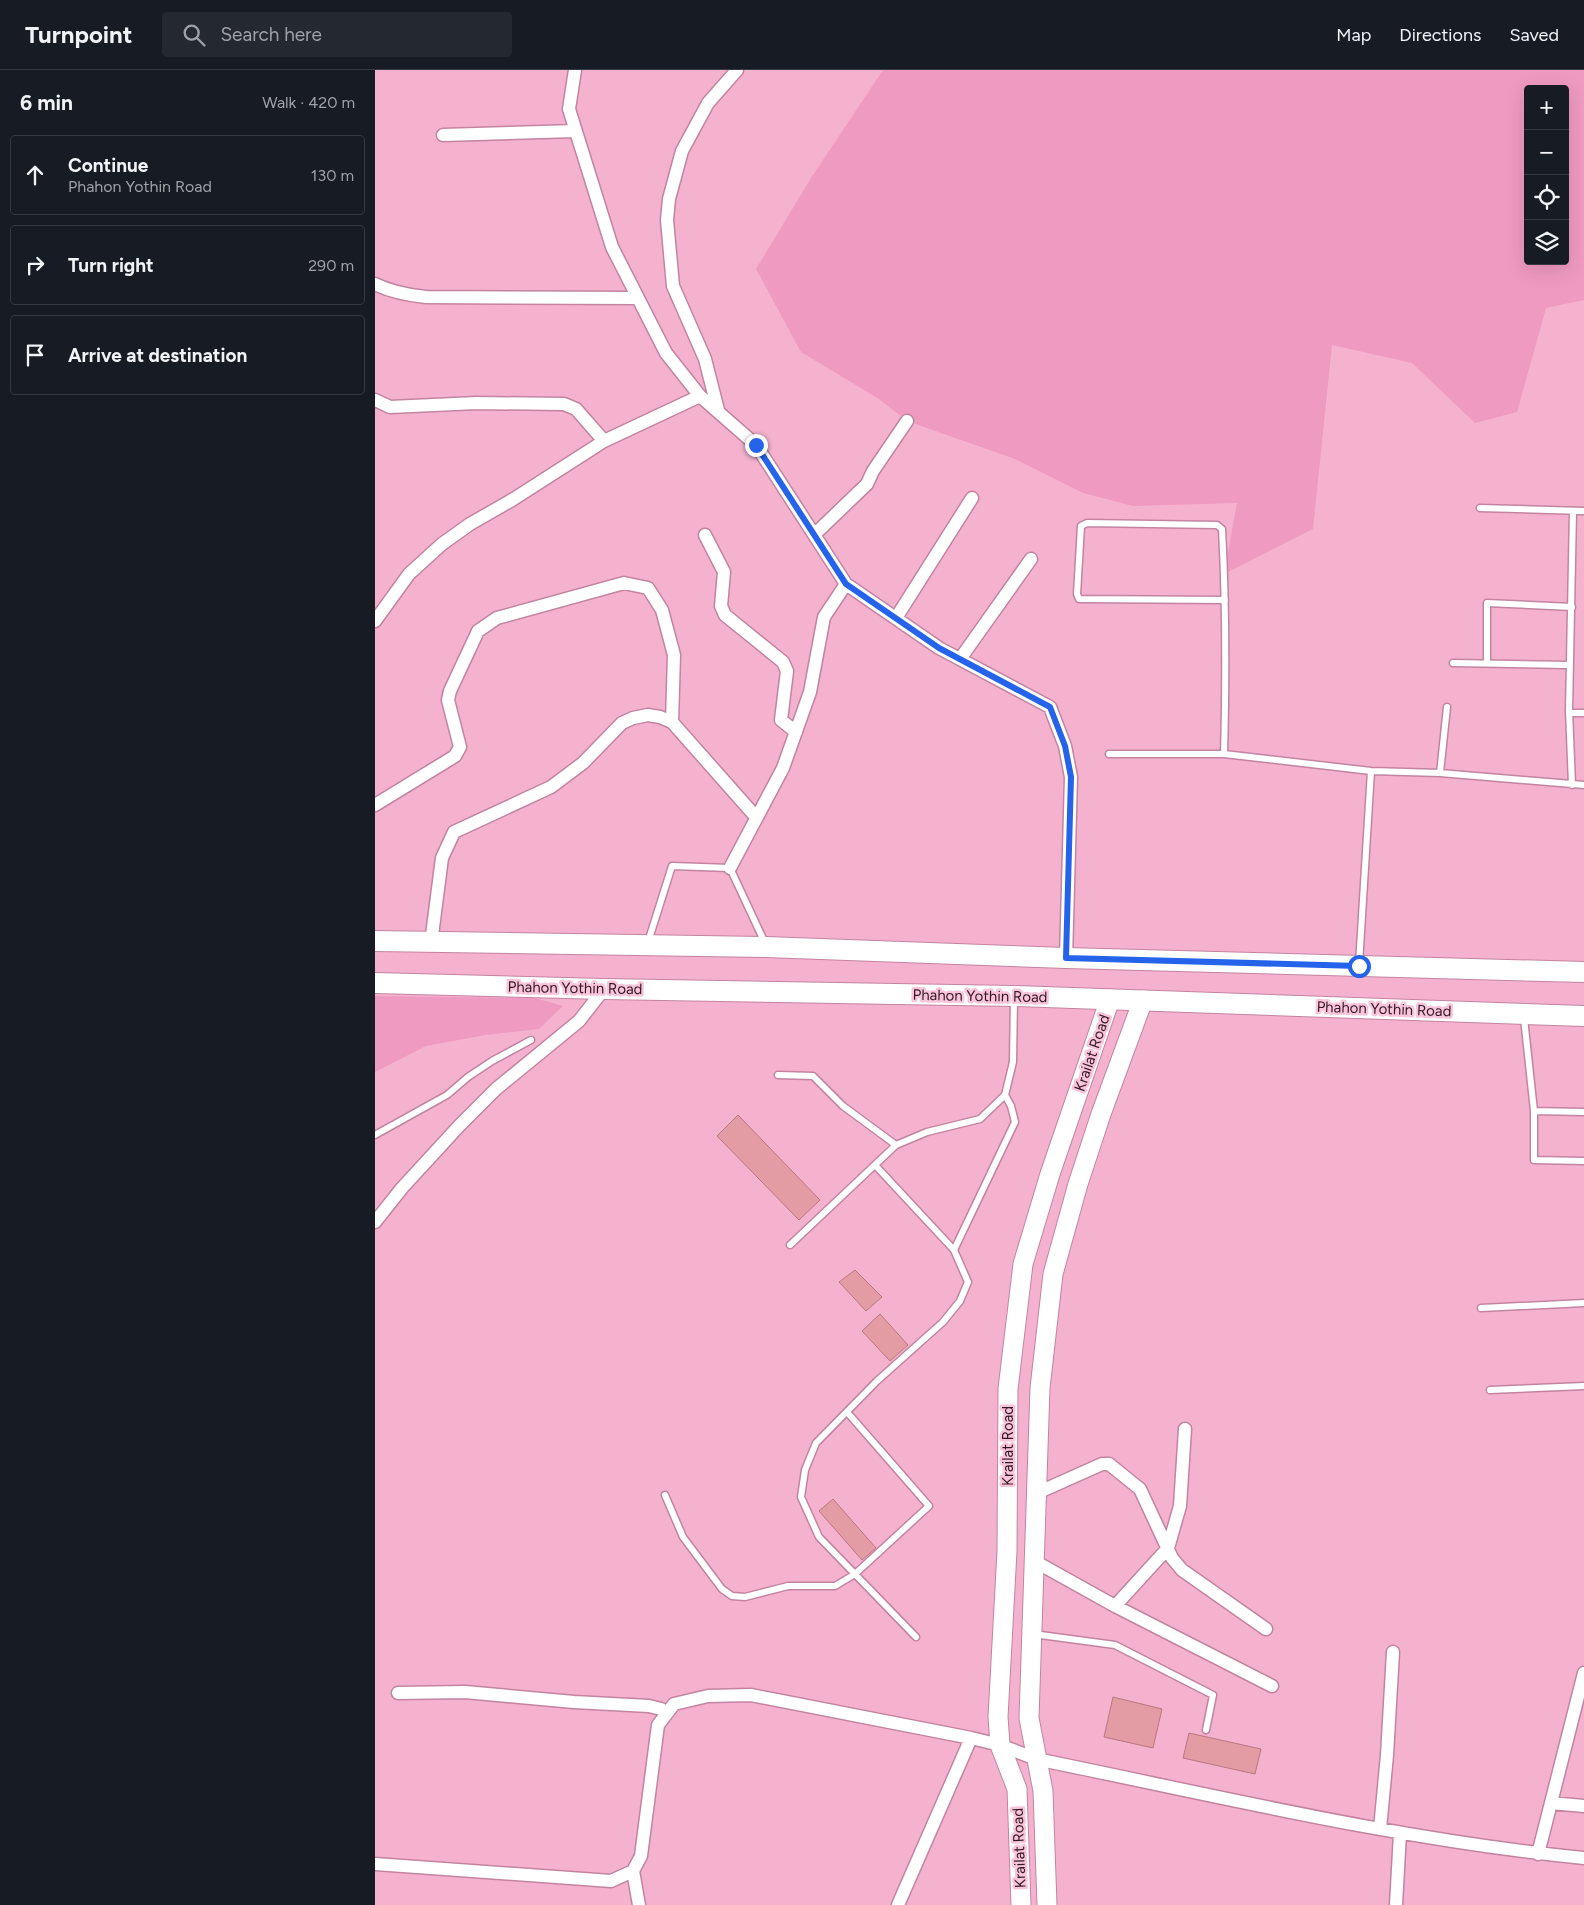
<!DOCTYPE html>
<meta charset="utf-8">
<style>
:root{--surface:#171b24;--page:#242831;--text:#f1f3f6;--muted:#9ea1a6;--line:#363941}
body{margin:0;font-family:Figtree,sans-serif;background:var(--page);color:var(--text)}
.controls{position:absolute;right:15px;top:15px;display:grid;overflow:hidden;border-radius:5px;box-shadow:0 5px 20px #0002}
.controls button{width:45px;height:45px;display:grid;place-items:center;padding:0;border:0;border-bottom:1px solid var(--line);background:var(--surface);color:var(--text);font:25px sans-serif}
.stop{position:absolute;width:15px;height:15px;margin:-11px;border:4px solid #2563eb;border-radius:50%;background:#fff}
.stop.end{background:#2563eb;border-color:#fff;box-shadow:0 1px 5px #0008}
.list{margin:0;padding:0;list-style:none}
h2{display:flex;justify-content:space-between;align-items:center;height:65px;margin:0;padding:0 20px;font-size:21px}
h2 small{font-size:16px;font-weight:400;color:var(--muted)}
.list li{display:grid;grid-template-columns:32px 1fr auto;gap:15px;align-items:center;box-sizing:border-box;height:80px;margin:0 10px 10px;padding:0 10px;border:1px solid var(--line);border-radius:5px}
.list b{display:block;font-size:19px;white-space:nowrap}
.list p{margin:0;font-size:16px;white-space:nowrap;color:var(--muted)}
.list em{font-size:16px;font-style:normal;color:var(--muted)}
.icon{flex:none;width:28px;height:28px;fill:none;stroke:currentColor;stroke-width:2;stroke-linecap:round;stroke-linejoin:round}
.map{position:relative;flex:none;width:1209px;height:1835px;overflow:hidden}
header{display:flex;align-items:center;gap:30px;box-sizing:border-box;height:70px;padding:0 25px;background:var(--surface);border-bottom:1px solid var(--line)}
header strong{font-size:24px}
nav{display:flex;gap:28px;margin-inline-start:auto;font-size:18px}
.search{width:350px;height:45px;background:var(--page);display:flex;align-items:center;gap:12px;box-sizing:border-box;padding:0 18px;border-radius:5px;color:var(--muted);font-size:19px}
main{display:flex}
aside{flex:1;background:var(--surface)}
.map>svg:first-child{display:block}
</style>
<header>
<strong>Turnpoint</strong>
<div class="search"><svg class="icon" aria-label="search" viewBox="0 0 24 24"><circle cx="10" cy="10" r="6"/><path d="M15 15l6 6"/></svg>Search here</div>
<nav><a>Map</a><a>Directions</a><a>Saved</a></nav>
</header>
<main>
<aside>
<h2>6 min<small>Walk · 420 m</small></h2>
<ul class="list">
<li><svg class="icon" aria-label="ahead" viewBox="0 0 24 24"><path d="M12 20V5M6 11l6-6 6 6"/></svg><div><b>Continue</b><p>Phahon Yothin Road</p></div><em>130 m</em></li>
<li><svg class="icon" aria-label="right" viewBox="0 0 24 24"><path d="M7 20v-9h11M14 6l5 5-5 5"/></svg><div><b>Turn right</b></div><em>290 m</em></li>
<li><svg class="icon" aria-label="arrive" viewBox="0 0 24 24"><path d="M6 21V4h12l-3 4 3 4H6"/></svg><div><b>Arrive at destination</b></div></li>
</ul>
</aside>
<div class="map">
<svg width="1209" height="1835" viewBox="0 0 1209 1835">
<rect width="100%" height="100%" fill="#f5b2cf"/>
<!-- green -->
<path fill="#ef9ac0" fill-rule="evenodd" d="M508,0h701v230l-38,8 -29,104 -42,11 -63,-60 -80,-18 -19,184 -89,45 13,-71 -104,3 -50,-13 -68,-34 -108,-38 -28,-22 -78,-47 -45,-83 55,-91zM1153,19h37v172h-37z
M0,926l160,2 28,8 -24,23 -54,6 -59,11 -51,26z"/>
<!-- building -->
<path fill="#e39ba4" stroke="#bb7780" d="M363,1045l82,85 -21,20 -82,-84z
M480,1200l27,27 -16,14 -27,-29z
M505,1244l28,31 -18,16 -28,-30z
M458,1429l43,49 -14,12 -43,-49z
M738,1627l49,12 -9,39 -49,-11z
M814,1663l72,16 -6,25 -72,-16z"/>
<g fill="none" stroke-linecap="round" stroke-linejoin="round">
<!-- service casing -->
<g stroke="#c384a0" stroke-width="9">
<path id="service" d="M1105,438l104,3
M1078,593l116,2
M1112,593v-60l85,4
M1194,643h15
M734,684h115l147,17 69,2 144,12
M849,684c2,-75 2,-150 -2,-225l-5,-4 -130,-2 -6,3 -4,68 2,5 146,1
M1065,703l7,-66
M1197,715l-3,-75 4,-199
M273,872l24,-76 58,2 35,75
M984,894l12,-193
M1149,948l10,93 50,1
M403,1005l35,1 30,30 53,39
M1159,1041v49l50,1
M0,1065l72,-40 21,-18 24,-16 39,-21
M500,1095l79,85
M415,1175l106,-100 31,-13 53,-13 25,-24 8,-33 1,-64
M1106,1238l103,-5
M1115,1320l94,-4
M290,1425l18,42 39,52 10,7 13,1 43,-11h47l20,-12 74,-68 -82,-94
M658,1564l82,11 98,50 -7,35
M541,1567l-97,-100 -18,-40 4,-27 11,-27 61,-62 66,-59 17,-21 8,-19 -14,-32 61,-128 -4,-16 -6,-11"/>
</g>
<!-- minor casing -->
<g stroke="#c384a0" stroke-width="15">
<path id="minor" d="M200,0l-6,39 43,138 54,106 34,43 56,49 90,139 93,64 111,59 15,39 6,31 -5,181
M68,65l132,-4
M0,214c16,8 32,11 51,13l212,1
M0,330l15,7 87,-4 87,1 12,5 28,32
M343,340l-13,-51 -32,-73 -6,-66 2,-21 13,-48 26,-48 29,-33
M440,464l52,-50 6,-13 34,-50
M330,465l19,37 -3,34 4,9 58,47 4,9 -6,49 15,12
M521,548l76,-120
M0,551l34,-47 33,-30 28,-20 42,-24 92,-59 96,-45
M585,589l71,-100
M0,735l80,-49 5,-9 -12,-47 2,-9 28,-60 19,-13 127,-35 24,5 14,22 12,45 -2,67
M355,798l53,-100 27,-76 14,-75 22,-33
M56,873l11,-85 12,-26 97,-45 32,-24 39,-40 11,-5 15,-3 12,2 12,5 84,95
M0,1152l27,-34 57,-62 37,-37 83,-68 25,-32
M662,1423l65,-29h7l31,25 32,69 10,12 84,59
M661,1492l79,44 157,80
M740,1536l53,-58 12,-42 5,-77
M23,1623l67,-1 109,10 75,4 12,3 6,4
M1176,1733l33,3
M1005,1759l7,-74 6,-103
M1163,1784l46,-181
M0,1794l236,17 22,-10
M264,1835l-6,-34 8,-15 17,-131 16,-21 34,-8 43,-1 220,43 29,7 36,14c182,37 363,81 548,99
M523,1835l73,-167
M1021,1835l4,-72"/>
</g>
<!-- secondary casing -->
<g stroke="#c384a0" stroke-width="21">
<path id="secondary" d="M646,1835l-4,-116 -17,-44 -2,-28 9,-166 1,-162 15,-125 27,-90 60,-175
M672,1835l-4,-114 -14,-73 11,-330 13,-114 25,-90 23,-70 42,-114"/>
</g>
<!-- primary casing -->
<g stroke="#c384a0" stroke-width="22">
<path id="primary" d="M0,871l391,6 300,11 518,14
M0,913l229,6 410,7 570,20"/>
</g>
<!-- service -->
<use href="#service" stroke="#fff" stroke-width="6"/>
<!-- minor -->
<use href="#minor" stroke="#fff" stroke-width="12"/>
<!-- secondary -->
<use href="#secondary" stroke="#fff" stroke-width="19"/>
<!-- primary -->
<use href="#primary" stroke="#fff" stroke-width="20"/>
</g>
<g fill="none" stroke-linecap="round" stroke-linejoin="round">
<!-- route -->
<path stroke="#2563eb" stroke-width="6" d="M381,375l90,139 93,64 111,59 15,39 6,31 -5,181 293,8"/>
</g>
<g text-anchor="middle" stroke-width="5" stroke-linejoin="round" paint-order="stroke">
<!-- street labels -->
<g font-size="15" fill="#311824" stroke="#fac4db">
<text transform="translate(200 918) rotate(1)" y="5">Phahon Yothin Road</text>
<text transform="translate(605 926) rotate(1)" y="5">Phahon Yothin Road</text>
<text transform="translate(1009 939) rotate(2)" y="5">Phahon Yothin Road</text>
<text transform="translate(717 983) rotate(-71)" y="5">Krailat Road</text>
<text transform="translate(633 1376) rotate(-90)" y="5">Krailat Road</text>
<text transform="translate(644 1778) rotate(-92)" y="5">Krailat Road</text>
</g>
</g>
</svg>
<div class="controls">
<button>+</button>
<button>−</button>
<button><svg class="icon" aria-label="locate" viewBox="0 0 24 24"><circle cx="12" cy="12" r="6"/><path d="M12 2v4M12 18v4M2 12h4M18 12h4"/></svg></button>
<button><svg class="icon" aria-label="layers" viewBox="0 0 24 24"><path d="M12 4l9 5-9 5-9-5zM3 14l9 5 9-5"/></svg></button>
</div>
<div class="stop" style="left:984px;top:896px"></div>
<div class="stop end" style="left:381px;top:375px"></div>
</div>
</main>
